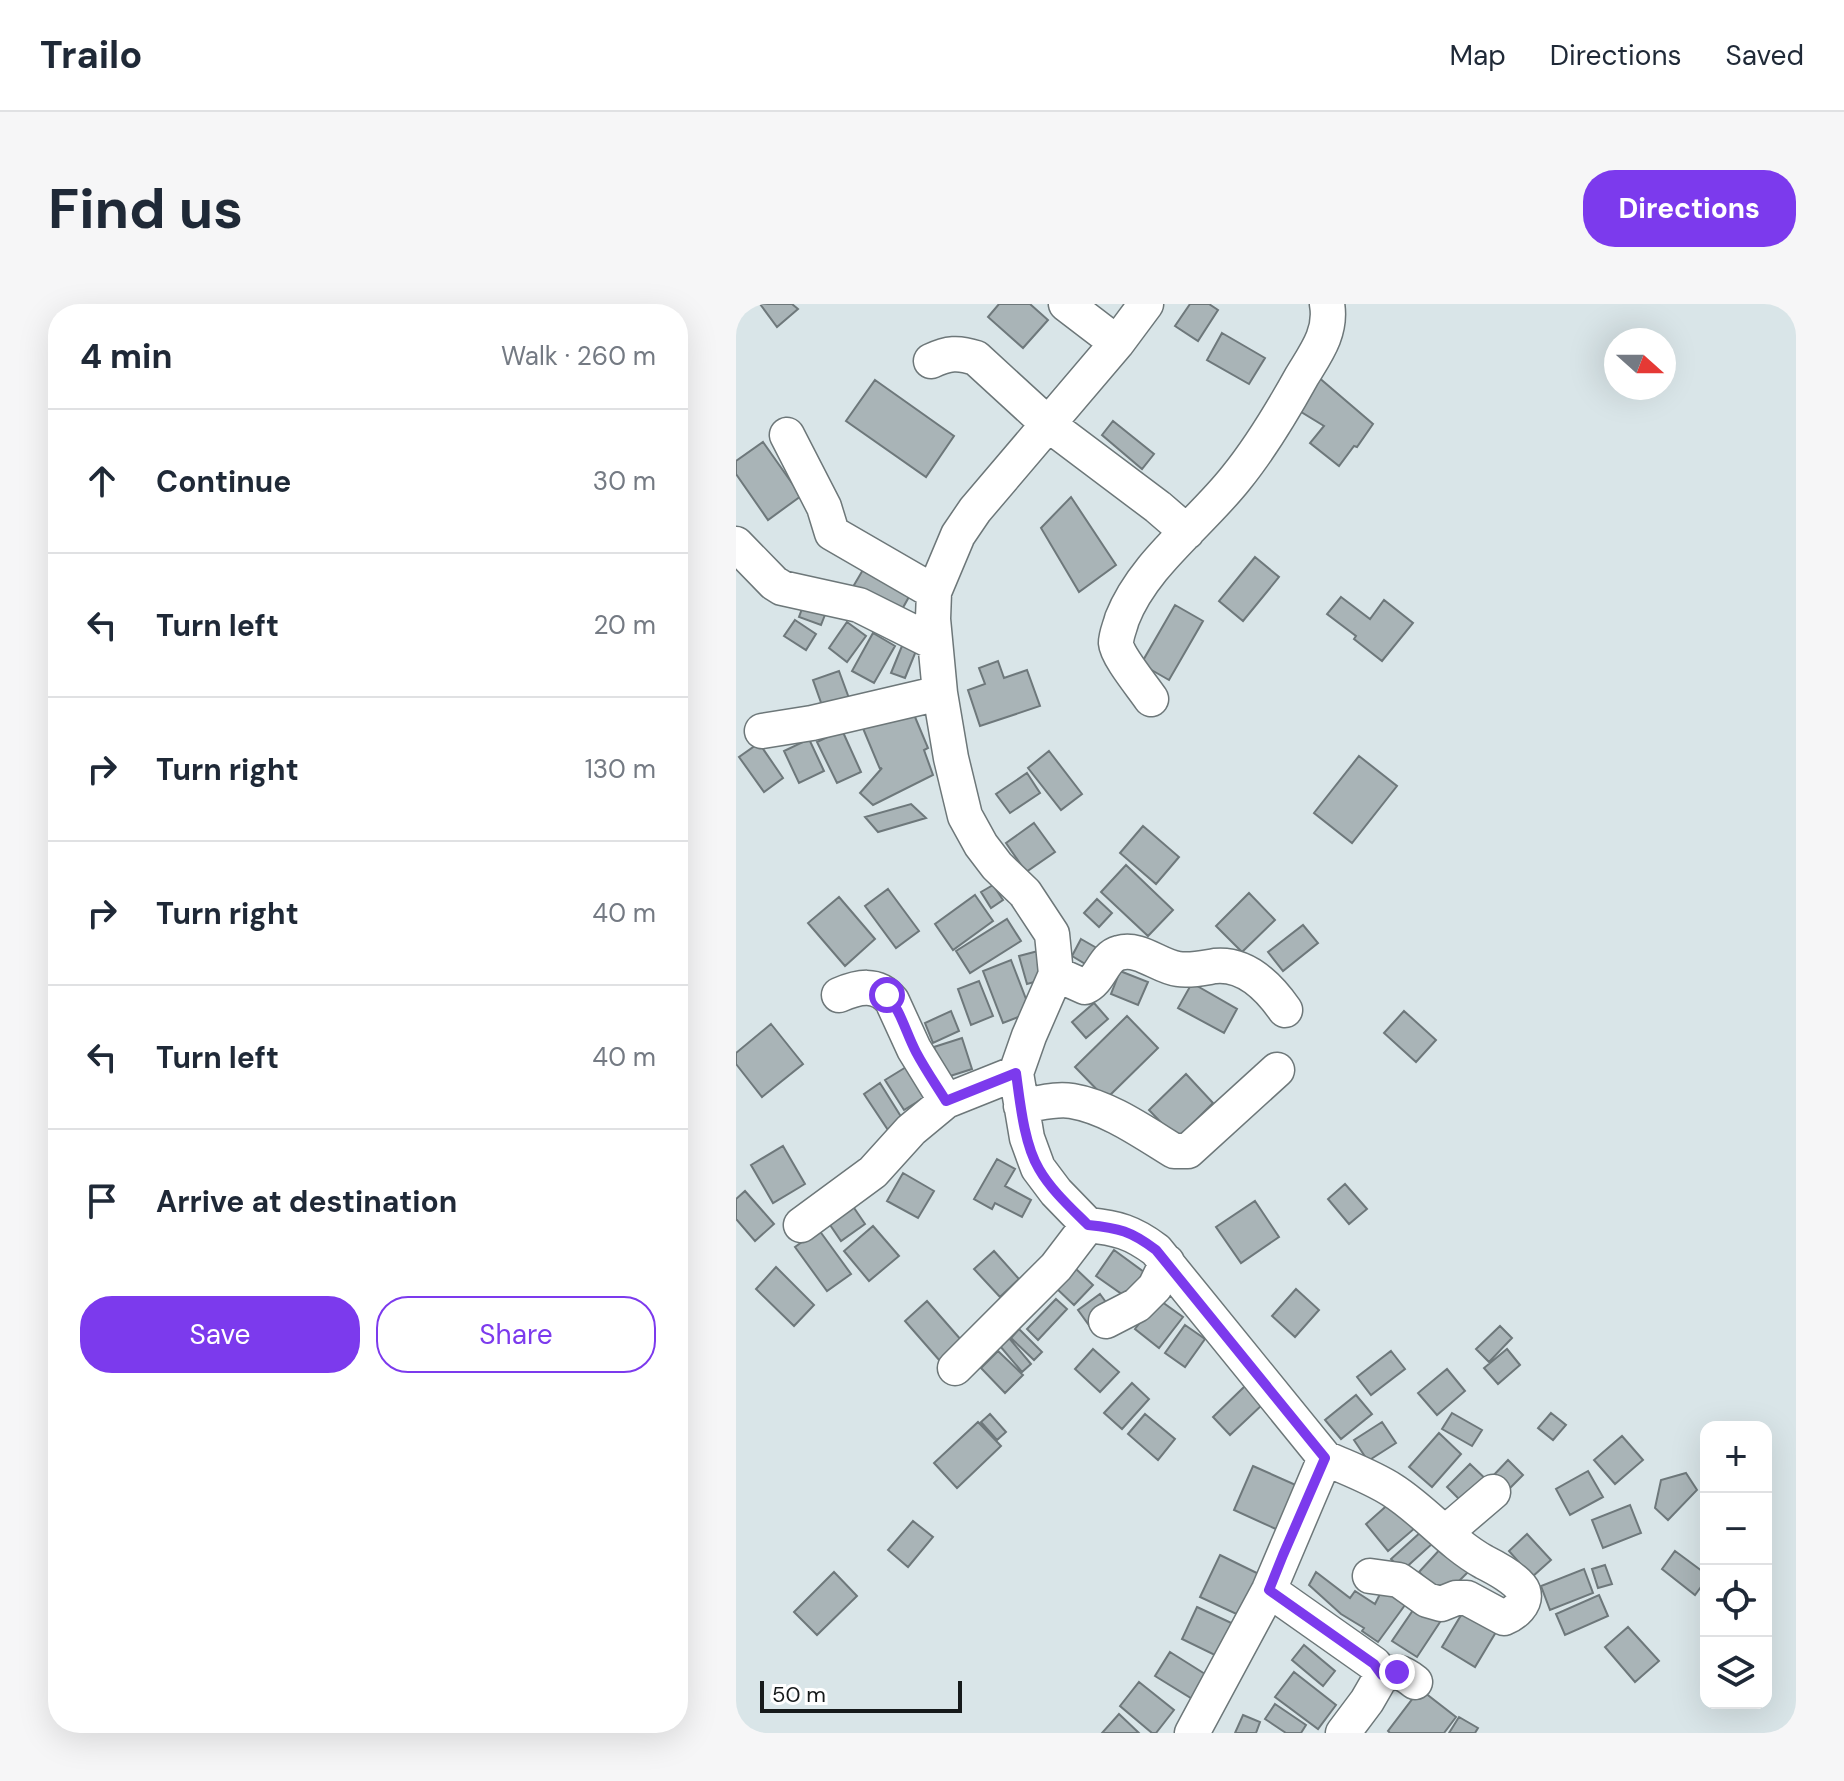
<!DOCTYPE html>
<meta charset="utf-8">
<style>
:root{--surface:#fff;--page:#f6f6f7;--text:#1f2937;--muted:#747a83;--line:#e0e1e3;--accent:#7c3aed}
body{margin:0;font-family:"DM Sans",sans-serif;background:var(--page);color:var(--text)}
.controls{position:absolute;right:24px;bottom:24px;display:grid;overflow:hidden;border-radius:16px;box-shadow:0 8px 32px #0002}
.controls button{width:72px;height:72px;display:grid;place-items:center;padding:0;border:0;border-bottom:2px solid var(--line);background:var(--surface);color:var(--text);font:40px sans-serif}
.compass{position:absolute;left:868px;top:24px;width:72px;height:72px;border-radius:50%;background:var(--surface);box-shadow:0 8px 32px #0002;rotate:111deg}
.scale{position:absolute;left:24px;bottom:20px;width:202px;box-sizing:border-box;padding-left:8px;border:4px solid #161a1b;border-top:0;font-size:22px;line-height:28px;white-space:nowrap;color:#161a1b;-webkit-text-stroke:6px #fff;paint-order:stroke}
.stop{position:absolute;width:24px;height:24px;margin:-18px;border:6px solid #7c3aed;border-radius:50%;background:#fff}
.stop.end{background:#7c3aed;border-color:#fff;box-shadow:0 2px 8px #0008}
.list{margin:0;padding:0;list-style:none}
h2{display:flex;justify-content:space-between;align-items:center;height:104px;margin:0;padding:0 32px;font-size:34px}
h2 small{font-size:26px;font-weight:400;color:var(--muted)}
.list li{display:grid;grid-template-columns:52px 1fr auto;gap:24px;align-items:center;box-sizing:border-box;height:144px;padding:0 32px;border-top:2px solid var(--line)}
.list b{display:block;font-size:30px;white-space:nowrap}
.list em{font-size:26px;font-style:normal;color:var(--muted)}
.actions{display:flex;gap:16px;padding:24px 32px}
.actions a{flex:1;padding:18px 0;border:2px solid var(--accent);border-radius:32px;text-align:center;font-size:28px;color:var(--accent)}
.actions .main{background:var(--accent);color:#fff}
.icon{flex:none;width:44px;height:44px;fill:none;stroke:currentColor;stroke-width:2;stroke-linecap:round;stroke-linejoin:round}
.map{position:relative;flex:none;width:1060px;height:1429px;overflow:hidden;border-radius:32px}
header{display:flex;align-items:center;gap:48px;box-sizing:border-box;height:112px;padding:0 40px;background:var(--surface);border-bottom:2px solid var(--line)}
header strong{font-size:38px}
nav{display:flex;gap:44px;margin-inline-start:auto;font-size:28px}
.intro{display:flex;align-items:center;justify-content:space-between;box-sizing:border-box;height:192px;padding:0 48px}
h1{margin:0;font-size:56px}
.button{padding:20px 36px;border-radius:32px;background:var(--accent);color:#fff;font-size:28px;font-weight:700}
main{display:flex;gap:48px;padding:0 48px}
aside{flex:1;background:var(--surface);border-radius:32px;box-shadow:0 8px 32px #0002}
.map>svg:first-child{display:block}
</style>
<header>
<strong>Trailo</strong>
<nav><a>Map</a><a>Directions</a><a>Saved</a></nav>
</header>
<div class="intro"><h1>Find us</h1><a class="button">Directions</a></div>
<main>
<aside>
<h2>4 min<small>Walk · 260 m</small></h2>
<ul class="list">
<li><svg class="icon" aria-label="ahead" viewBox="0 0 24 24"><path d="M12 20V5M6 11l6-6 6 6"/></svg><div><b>Continue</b></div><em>30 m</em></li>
<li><svg class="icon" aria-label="left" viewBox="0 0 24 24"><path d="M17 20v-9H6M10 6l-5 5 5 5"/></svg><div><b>Turn left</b></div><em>20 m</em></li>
<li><svg class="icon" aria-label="right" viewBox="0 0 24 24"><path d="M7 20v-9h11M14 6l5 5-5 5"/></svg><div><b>Turn right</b></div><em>130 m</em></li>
<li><svg class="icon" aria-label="right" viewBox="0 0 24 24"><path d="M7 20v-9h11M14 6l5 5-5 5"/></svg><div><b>Turn right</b></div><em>40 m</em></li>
<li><svg class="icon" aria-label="left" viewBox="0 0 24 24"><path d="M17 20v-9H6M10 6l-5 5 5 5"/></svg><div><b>Turn left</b></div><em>40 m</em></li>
<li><svg class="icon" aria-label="arrive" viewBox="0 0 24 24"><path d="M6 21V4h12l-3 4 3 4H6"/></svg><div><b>Arrive at destination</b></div></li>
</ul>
<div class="actions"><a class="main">Save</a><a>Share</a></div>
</aside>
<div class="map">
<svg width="1060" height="1429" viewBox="0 0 1060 1429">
<rect width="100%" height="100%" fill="#d9e5e8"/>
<!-- building -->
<path fill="#a9b4b7" stroke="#6e787b" stroke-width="2" d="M24,0h32l6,5 -21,18z
M263,0h31l18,16 -25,28 -35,-31z
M454,0h19l9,6 -20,31 -23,-15z
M486,29l43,25 -16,26 -42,-24z
M581,72l56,48 -16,23 -3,-1 -15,20 -29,-23 14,-17 -31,-19z
M139,76l79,56 -28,41 -80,-56z
M377,117l41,33 -12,15 -40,-34z
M27,138l38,54 -33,24 -32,-46v-13z
M335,193l45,68 -37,27 -38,-64z
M519,253l24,20 -36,44 -24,-20z
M128,264l46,27 -14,25 -46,-28z
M605,293l29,22 14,-19 29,23 -31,38 -28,-22 2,-3 -29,-22z
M70,294l22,9 -7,18 -22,-8z
M439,301l28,16 -34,59 -28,-16z
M59,316l21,14 -10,16 -22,-14z
M111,318l19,14 -19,26 -18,-14z
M137,329l22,13 -21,37 -22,-12z
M168,337l14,5 -13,32 -14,-5z
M262,357l6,17 23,-8 13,36 -60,20 -12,-36 17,-6 -6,-16z
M103,367l11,30 -26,10 -11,-31z
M174,401l18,43 -4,2 9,25 -60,30 -13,-12 22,-25 -2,1 -18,-43z
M106,426l19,42 -24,11 -20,-41z
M73,435l15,32 -25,12 -15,-32z
M23,439l24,35 -19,14 -25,-35z
M313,447l33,43 -21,16 -33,-42z
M623,452l38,30 -45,57 -38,-30z
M291,469l13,20 -30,20 -14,-19z
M175,500l15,14 -48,14 -13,-15z
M298,519l21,29 -29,20 -20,-29z
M407,522l36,31 -23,27 -36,-31z
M390,561l47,45 -25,26 -47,-44z
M257,581l10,15 -12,8 -10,-16z
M152,585l31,42 -23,17 -31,-42z
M513,589l26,27 -33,32 -26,-26z
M239,591l18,26 -40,29 -18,-26z
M103,593l36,42 -30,27 -37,-43z
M361,595l15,14 -13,14 -15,-14z
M271,615l14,22 -51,32 -14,-22z
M567,621l15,18 -35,28 -15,-19z
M345,635l21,12 -10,17 -20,-12z
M302,647l7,28 -18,5 -8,-28z
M275,656l20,52 -28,11 -20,-52z
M384,667l28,11 -10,23 -27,-11z
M243,677l14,35 -22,9 -13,-36z
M456,679l45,26 -13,24 -46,-25z
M358,699l14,16 -22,19 -14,-16z
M215,707l8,20 -26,12 -8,-20z
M668,707l32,29 -20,22 -32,-29z
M391,712l31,32 -52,51 -31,-32z
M35,720l32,40 -41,33 -26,-33v-11z
M226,734l10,31 -28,9 -10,-31z
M175,760l19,30 -26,16 -19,-30z
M450,770l27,29 -36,36 -28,-29z
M144,779l25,40 -15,10 -26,-39z
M47,842l22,38 -32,19 -22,-38z
M261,855l18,10 -10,17 26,14 -9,17 -27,-14 -3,6 -18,-10z
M167,869l31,18 -16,27 -31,-17z
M609,880l22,25 -18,15 -21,-25z
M9,887l29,33 -19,17 -19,-22v-20z
M519,897l24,36 -38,26 -25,-36z
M114,898l15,22 -24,17 -15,-22z
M137,922l26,30 -30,25 -25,-30z
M83,926l32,44 -24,17 -32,-44z
M378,946l30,22 -18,25 -30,-21z
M258,947l25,28 -19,18 -26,-28z
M40,963l38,38 -20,21 -38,-37z
M339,964l18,17 -19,20 -18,-17z
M560,985l23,21 -24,27 -23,-21z
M364,990l13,18 -22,16 -13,-18z
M320,995l11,10 -29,31 -11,-11z
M422,995l25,18 -24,31 -24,-19z
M191,997l35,40 -22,20 -35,-40z
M449,1021l20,14 -20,28 -20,-14z
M764,1022l12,12 -23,24 -13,-13z
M283,1025l23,23 -8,8 -23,-22z
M273,1034l22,26 -9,8 -22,-26z
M357,1045l26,23 -19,20 -25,-23z
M771,1045l13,16 -22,19 -14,-16z
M262,1047l25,24 -18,18 -24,-25z
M655,1047l14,18 -34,26 -14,-18z
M711,1065l18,22 -28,24 -19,-22z
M396,1079l17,16 -27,30 -18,-16z
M509,1082l17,19 -32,30 -17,-18z
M620,1091l16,19 -31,25 -16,-19z
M716,1109l30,17 -10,16 -30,-17z
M815,1109l15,12 -13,15 -15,-12z
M254,1110l16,18 -9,8 -16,-18z
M409,1110l30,25 -17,21 -30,-26z
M242,1118l23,24 -44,42 -23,-25z
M646,1118l14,21 -28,18 -14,-21z
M703,1129l22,21 -29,33 -23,-20z
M886,1132l21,24 -28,24 -21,-24z
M772,1156l15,15 -17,17 -15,-14z
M734,1160l22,21 -23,24 -22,-22z
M517,1162l45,20 -20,44 -44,-20z
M852,1167l15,26 -33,18 -14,-26z
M950,1169l11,17 -29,30 -13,-12 6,-28z
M656,1197l23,27 -27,23 -22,-27z
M894,1201l11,28 -38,15 -11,-28z
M177,1217l20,16 -25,30 -20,-17z
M686,1227l11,12 -31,28 -11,-12z
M791,1230l24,26 -19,17 -23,-26z
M708,1241l26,25 -26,26 -25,-24z
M939,1247l31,23v6l-11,15 -33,-26z
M484,1251l45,22 -20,41 -45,-21z
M869,1261l7,19 -14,4 -6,-19z
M848,1265l9,24 -43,17 -9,-24z
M98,1268l23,24 -40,39 -23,-23z
M580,1268l34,26 5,-7 20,13 8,-16 22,17 -27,37 -16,-11 2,-3 -23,-14 -32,-29z
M863,1291l9,21 -43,19 -9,-21z
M684,1296l24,16 -27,41 -25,-16z
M461,1303l43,20 -15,33 -43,-21z
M727,1308l33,20 -21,35 -33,-20z
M892,1323l31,34 -24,21 -30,-35z
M568,1341l31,26 -12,15 -31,-26z
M434,1348l43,27 -14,24 -44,-27z
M558,1368l42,33 -18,24 -43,-32z
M403,1378l35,28 -18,23h-4l-32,-27z
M684,1385l36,28 -12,16h-54l-2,-2z
M539,1400l31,21 -5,8h-15l-21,-14z
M383,1410l20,19h-37z
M507,1411l17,7 -4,11h-21z
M723,1413l19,11 -3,5h-26z"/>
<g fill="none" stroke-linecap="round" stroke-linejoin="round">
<!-- minor casing -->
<g stroke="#6d7779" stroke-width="37">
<path id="minor" d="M330,0l51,39
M410,0l-29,39 -142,167 -17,25 -24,57 -1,27 7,74 11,65 14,58 16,29 16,21 28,27 27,41 4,40 -27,62 -13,37 11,65 11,30 18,24 32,33c29,3 44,7 68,25l169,208 -56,132 -77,143
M195,57c17,-8 27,-9 45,-3l73,67 109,82 29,25
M51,131l37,72 8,26 102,59
M0,240l38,39 8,5 77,17 76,38
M415,395c-8,-12 -34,-43 -35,-56 0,-8 4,-16 6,-24 22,-56 77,-94 114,-141 26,-32 46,-66 66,-102 14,-23 30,-44 25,-72
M26,427l50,-8 128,-30
M320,670l29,13c16,-7 18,-30 34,-34 21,-6 39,13 59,16 12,2 25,-1 37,-3 31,-3 54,21 70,44
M103,691c19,-8 38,-13 53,6l22,48 32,52
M285,802c17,-2 34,-8 51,-5 36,6 71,31 102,50h14l89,-81
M65,921l72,-53 38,-42 35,-29 70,-28
M370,1017l31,-16 18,-18 12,-25
M219,1064l101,-101 32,-42
M589,1154c22,10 47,19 67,32 33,21 58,53 92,72 10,5 35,18 39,29 4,13 -9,23 -19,27l-37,-20h-11l-15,6 -14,-4 -28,-20 -29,-4
M709,1229l48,-41
M533,1286l105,74 8,11c16,-4 19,-4 33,7
M607,1429l24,-32 15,-26"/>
</g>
<!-- minor -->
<use href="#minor" stroke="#fff" stroke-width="34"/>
</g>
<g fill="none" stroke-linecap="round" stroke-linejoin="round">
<!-- route -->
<path stroke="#7c3aed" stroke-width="10" d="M151,691c14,16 19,38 29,57 9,17 20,33 30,49l70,-28c4,29 8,71 23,96 12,21 32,39 49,56 31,3 43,6 68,25l169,208 -42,97 -14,35 105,74 8,11 15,-3"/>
</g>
</svg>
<div class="controls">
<button>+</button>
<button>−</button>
<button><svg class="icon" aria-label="locate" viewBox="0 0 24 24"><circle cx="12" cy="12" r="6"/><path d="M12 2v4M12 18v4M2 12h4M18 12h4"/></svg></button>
<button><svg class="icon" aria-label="layers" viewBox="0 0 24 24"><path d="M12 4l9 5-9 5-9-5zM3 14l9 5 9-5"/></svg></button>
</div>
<svg class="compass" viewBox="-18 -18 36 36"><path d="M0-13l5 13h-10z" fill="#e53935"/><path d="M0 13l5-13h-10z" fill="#747a83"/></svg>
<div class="scale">50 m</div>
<div class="stop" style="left:151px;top:691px"></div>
<div class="stop end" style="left:661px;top:1368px"></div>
</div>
</main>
